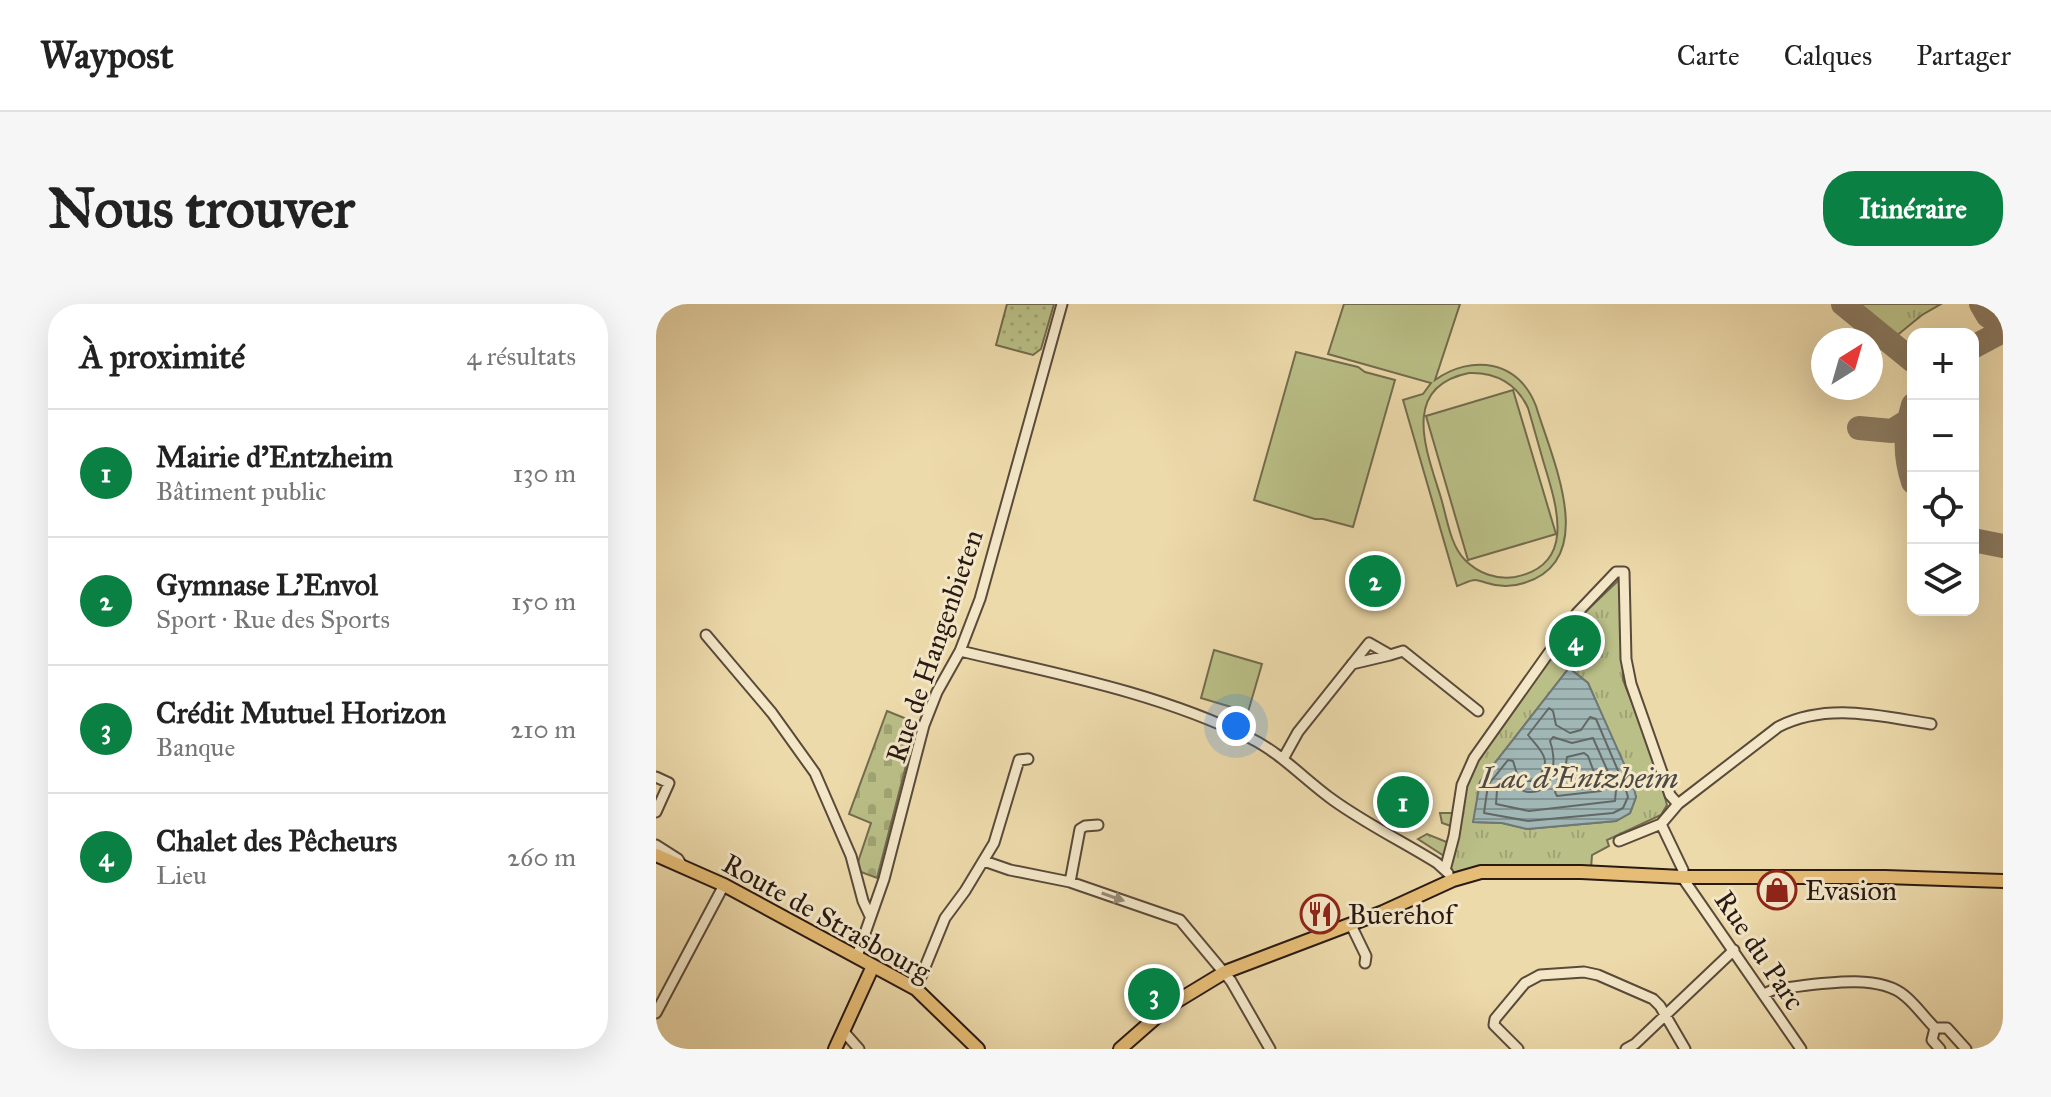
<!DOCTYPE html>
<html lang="fr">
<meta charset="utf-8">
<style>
:root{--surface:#fff;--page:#f6f6f6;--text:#222;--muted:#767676;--line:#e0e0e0;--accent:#0b8043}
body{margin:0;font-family:"IM FELL Great Primer",serif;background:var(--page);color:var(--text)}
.controls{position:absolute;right:24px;top:24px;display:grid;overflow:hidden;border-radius:16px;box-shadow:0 8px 32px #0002}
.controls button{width:72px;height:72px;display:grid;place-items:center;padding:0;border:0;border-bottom:2px solid var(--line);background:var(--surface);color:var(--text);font:40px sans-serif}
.compass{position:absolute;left:1155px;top:24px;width:72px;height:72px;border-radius:50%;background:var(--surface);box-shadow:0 8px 32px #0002;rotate:37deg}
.you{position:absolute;left:580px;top:422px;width:28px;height:28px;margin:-20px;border:6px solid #fff;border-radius:50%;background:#1a73e8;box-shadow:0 0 0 12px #1a73e833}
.badge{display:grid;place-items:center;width:52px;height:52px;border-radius:50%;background:var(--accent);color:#fff;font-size:26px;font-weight:700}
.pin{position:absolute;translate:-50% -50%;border:4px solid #fff;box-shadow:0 2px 8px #0006}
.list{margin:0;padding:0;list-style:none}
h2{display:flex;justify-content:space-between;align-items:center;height:104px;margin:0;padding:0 32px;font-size:34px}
h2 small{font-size:26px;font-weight:400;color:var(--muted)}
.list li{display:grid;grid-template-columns:52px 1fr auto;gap:24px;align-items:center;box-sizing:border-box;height:128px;padding:0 32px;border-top:2px solid var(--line)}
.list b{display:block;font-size:30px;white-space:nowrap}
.list p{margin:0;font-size:26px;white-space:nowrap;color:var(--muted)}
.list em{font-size:26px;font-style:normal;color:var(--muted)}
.icon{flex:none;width:44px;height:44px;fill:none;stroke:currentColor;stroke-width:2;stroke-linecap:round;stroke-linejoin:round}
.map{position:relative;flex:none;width:1347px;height:745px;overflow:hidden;border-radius:32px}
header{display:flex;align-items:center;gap:48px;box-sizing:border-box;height:112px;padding:0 40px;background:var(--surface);border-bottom:2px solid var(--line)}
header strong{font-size:38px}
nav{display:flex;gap:44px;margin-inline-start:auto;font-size:28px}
.intro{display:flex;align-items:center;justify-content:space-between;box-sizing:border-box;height:192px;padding:0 48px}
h1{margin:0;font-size:56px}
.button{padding:20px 36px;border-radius:32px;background:var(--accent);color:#fff;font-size:28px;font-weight:700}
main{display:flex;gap:48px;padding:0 48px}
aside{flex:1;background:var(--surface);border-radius:32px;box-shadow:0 8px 32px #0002}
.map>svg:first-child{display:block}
</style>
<header>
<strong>Waypost</strong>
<nav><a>Carte</a><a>Calques</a><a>Partager</a></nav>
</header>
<div class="intro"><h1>Nous trouver</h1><a class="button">Itinéraire</a></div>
<main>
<aside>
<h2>À proximité<small>4 résultats</small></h2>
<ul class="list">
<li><span class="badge">1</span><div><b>Mairie d'Entzheim</b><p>Bâtiment public</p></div><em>130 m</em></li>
<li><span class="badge">2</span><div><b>Gymnase L'Envol</b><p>Sport · Rue des Sports</p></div><em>150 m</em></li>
<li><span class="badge">3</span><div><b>Crédit Mutuel Horizon</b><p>Banque</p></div><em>210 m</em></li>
<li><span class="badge">4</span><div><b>Chalet des Pêcheurs</b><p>Lieu</p></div><em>260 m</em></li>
</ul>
</aside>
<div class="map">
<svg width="1347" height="745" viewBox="0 0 1347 745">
<defs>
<pattern id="grass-tufts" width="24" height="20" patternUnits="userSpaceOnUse" patternTransform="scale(2)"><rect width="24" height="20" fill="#babf87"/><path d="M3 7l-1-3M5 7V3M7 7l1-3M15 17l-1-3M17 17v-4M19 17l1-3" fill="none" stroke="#a0a474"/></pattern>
<pattern id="cemetery-stones" width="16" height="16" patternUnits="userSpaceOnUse" patternTransform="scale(2)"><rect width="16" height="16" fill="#babf87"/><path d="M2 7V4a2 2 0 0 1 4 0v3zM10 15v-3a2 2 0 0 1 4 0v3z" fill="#a0a474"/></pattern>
<pattern id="garden-dots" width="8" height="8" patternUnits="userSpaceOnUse" patternTransform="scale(2)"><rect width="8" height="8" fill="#babf87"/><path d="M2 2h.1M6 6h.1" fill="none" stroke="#a0a474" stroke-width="1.8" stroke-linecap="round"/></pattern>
<pattern id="water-rules" width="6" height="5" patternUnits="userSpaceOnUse" patternTransform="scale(2)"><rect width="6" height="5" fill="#a0b7b6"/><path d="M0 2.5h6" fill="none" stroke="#829493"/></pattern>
</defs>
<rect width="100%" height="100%" fill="#eddaab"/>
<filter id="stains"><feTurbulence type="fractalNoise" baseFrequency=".0025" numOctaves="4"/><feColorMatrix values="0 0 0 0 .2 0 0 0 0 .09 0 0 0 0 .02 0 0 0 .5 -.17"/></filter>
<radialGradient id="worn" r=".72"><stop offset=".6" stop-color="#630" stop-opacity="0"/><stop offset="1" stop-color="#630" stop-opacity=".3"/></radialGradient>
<!-- grass -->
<path fill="url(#grass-tufts)" stroke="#726c4e" stroke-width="2" fill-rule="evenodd" d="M1200,0h85l-19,11 -27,22z
M965,274l2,102 32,80 12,45 -6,10 -54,25 2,6 -17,9 -1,14 -100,-4 -37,9 -10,-10v-8l-26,-17 9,-5 22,9 2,-17 -9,-3 -2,-10h13l17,-42 48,-71 62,-83zM913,364l19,15 48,114 -6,16 -14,8 -89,8 -25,-6 -28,-1 6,-40z"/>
<!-- cemetery -->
<path fill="url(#cemetery-stones)" stroke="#726c4e" stroke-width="2" d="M231,407l30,12 -40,155 -16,-6 -3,-10 13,-39 -22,-9z"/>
<!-- garden -->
<path fill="url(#garden-dots)" stroke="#726c4e" stroke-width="2" d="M351,0h47l-13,45 -8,6 -37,-10z"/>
<!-- pitch -->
<path fill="#babf87" stroke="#726c4e" stroke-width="2" fill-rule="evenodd" d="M688,0h116l-25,76c37,-26 83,-20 101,26 15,51 65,154 -12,177 -12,4 -25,4 -37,0 -4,-1 -8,-3 -12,-3 -5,0 -12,4 -18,6l-54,-186 20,-6 8,-11 -103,-29zM813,69c27,-1 48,11 59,35 6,20 11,39 17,59 12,40 31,98 -30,110 -19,3 -37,-4 -50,-17 -15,-15 -18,-42 -24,-62 -14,-46 -42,-111 28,-125z
M640,48l62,15 7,5 30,8 -42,147 -30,-8h-8l-61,-19z
M857,86l43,144 -88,26 -42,-144z
M558,346l48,14 -14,48 -47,-14z"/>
<!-- water -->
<path fill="url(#water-rules)" stroke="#707875" stroke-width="2" d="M913,364l19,15 45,101 3,13 -6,16 -14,8 -89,8 -25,-6 -29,-1 7,-40z"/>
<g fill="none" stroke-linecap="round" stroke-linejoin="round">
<!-- shore -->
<path stroke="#646865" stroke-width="2" d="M893,404l4,3 3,14 14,8 11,-3 9,-13 6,2 29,68 3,10 -5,11 -10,5 -85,8 -44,-8 4,-28 20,-25 5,1 4,13 9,7h8c22,-20 6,-31 -6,-46z
M897,433l19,6 21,-5 23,52 -1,11 -86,10 -33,-7 1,-14 9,-10c7,3 13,11 22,12 27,2 29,-33 22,-51z
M928,449l4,3 13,35 -44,5 -2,-4 9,-16 3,-19z"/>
<!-- taxiway -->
<path stroke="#8b7a60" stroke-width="24" d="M1187,0l70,57
M1325,0l7,12 15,9
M1317,43l30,-16
M1257,101c-8,27 -9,50 0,77
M1203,124l33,3 16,-10
M1317,236l30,6"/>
<!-- minor casing -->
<g stroke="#5a4a3a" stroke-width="13">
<path id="minor" d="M50,331l66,78 43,60 36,83 12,45 7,15
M304,347c98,23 199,42 290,87 31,15 55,42 83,62 32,23 70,42 104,63l11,10
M696,360l38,-9
M627,455l15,-27 71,-89 21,12 13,-4 75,60
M0,473l13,6 -13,29
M1005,520l22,46 -1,7 119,172
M963,537l42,-17 17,-20 100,-77c49,-25 101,-11 153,-3
M0,541l22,14 3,5
M328,557l26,9 60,12 110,38 51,61 39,68
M789,566l9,-34 8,-51 12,-27 103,-145 39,-41h8l2,87 5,25 39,111 8,9
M414,578l10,-53 5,-3 13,-1
M695,621l15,31 -1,7
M201,652l27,-77 40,-154 13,-33 23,-41 20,-52 82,-295
M260,685l29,-71 20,-27 29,-48 25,-83 9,-1
M1108,690l11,-5c35,-3 101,-18 130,7 11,9 20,22 30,32
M0,709l68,-128
M188,728l15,17
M862,745l-24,-24 1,-6 30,-36 15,-8 44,-3 14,3 55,24 7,7 25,43
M970,745l9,-5 99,-94
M1284,745l-8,-9 3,-12h12l19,21"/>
</g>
<!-- major casing -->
<g stroke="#291a14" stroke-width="16">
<path id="major" d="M0,551l68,30 192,104 62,60
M179,745l38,-83
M464,745l49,-43 56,-34 158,-60 70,-32 28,-8h100l101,5h203l118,4"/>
</g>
<!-- minor -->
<use href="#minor" stroke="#f3e7c8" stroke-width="9"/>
<!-- major -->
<use href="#major" stroke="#e6bd76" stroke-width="12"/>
</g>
<!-- one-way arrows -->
<defs><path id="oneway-solid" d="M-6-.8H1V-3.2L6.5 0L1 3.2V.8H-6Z" transform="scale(2)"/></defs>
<use fill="#988b77" href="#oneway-solid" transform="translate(457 593) rotate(19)"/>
<!-- icons -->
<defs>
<g id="shop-ring" transform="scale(2)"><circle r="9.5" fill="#f3e7c8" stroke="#8f2418" stroke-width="1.5"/><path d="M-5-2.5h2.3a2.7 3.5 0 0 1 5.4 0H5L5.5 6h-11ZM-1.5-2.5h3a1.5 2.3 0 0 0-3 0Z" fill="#8f2418"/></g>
<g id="restaurant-ring" transform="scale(2)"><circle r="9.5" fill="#f3e7c8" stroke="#8f2418" stroke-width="1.5"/><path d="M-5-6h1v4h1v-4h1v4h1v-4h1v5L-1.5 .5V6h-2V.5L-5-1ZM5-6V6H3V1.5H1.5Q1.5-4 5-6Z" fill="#8f2418"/></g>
</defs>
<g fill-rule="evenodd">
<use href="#shop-ring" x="1121" y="586"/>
<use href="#restaurant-ring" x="664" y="610"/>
</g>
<g text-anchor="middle" stroke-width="6" stroke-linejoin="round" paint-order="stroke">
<!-- street labels -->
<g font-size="28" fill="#291a14" stroke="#f3e7c8">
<text transform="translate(278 342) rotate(-71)" y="10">Rue de Hangenbieten</text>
<text transform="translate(171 613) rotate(29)" y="10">Route de Strasbourg</text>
<text transform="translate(1104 646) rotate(56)" y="10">Rue du Parc</text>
</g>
<!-- poi labels -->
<g font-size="28" fill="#291a14" stroke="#f3e7c8" text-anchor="start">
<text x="1149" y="596">Evasion</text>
<text x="692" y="620">Buerehof</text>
</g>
<!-- water labels -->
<g font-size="30" font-style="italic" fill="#4d4945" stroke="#f3e7c8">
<text x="923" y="484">Lac d'Entzheim</text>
</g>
</g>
<rect width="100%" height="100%" filter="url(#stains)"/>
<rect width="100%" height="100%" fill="url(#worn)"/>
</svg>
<div class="controls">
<button>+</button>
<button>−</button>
<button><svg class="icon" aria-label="locate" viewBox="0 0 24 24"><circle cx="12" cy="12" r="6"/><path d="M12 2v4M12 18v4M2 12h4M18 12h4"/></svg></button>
<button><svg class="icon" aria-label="layers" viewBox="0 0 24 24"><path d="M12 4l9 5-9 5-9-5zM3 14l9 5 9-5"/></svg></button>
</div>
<svg class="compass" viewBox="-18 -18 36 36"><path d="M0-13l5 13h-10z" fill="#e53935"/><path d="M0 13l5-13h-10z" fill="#767676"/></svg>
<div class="you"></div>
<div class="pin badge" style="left:747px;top:498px">1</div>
<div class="pin badge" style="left:719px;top:277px">2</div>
<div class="pin badge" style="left:498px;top:690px">3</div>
<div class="pin badge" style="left:919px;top:337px">4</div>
</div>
</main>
